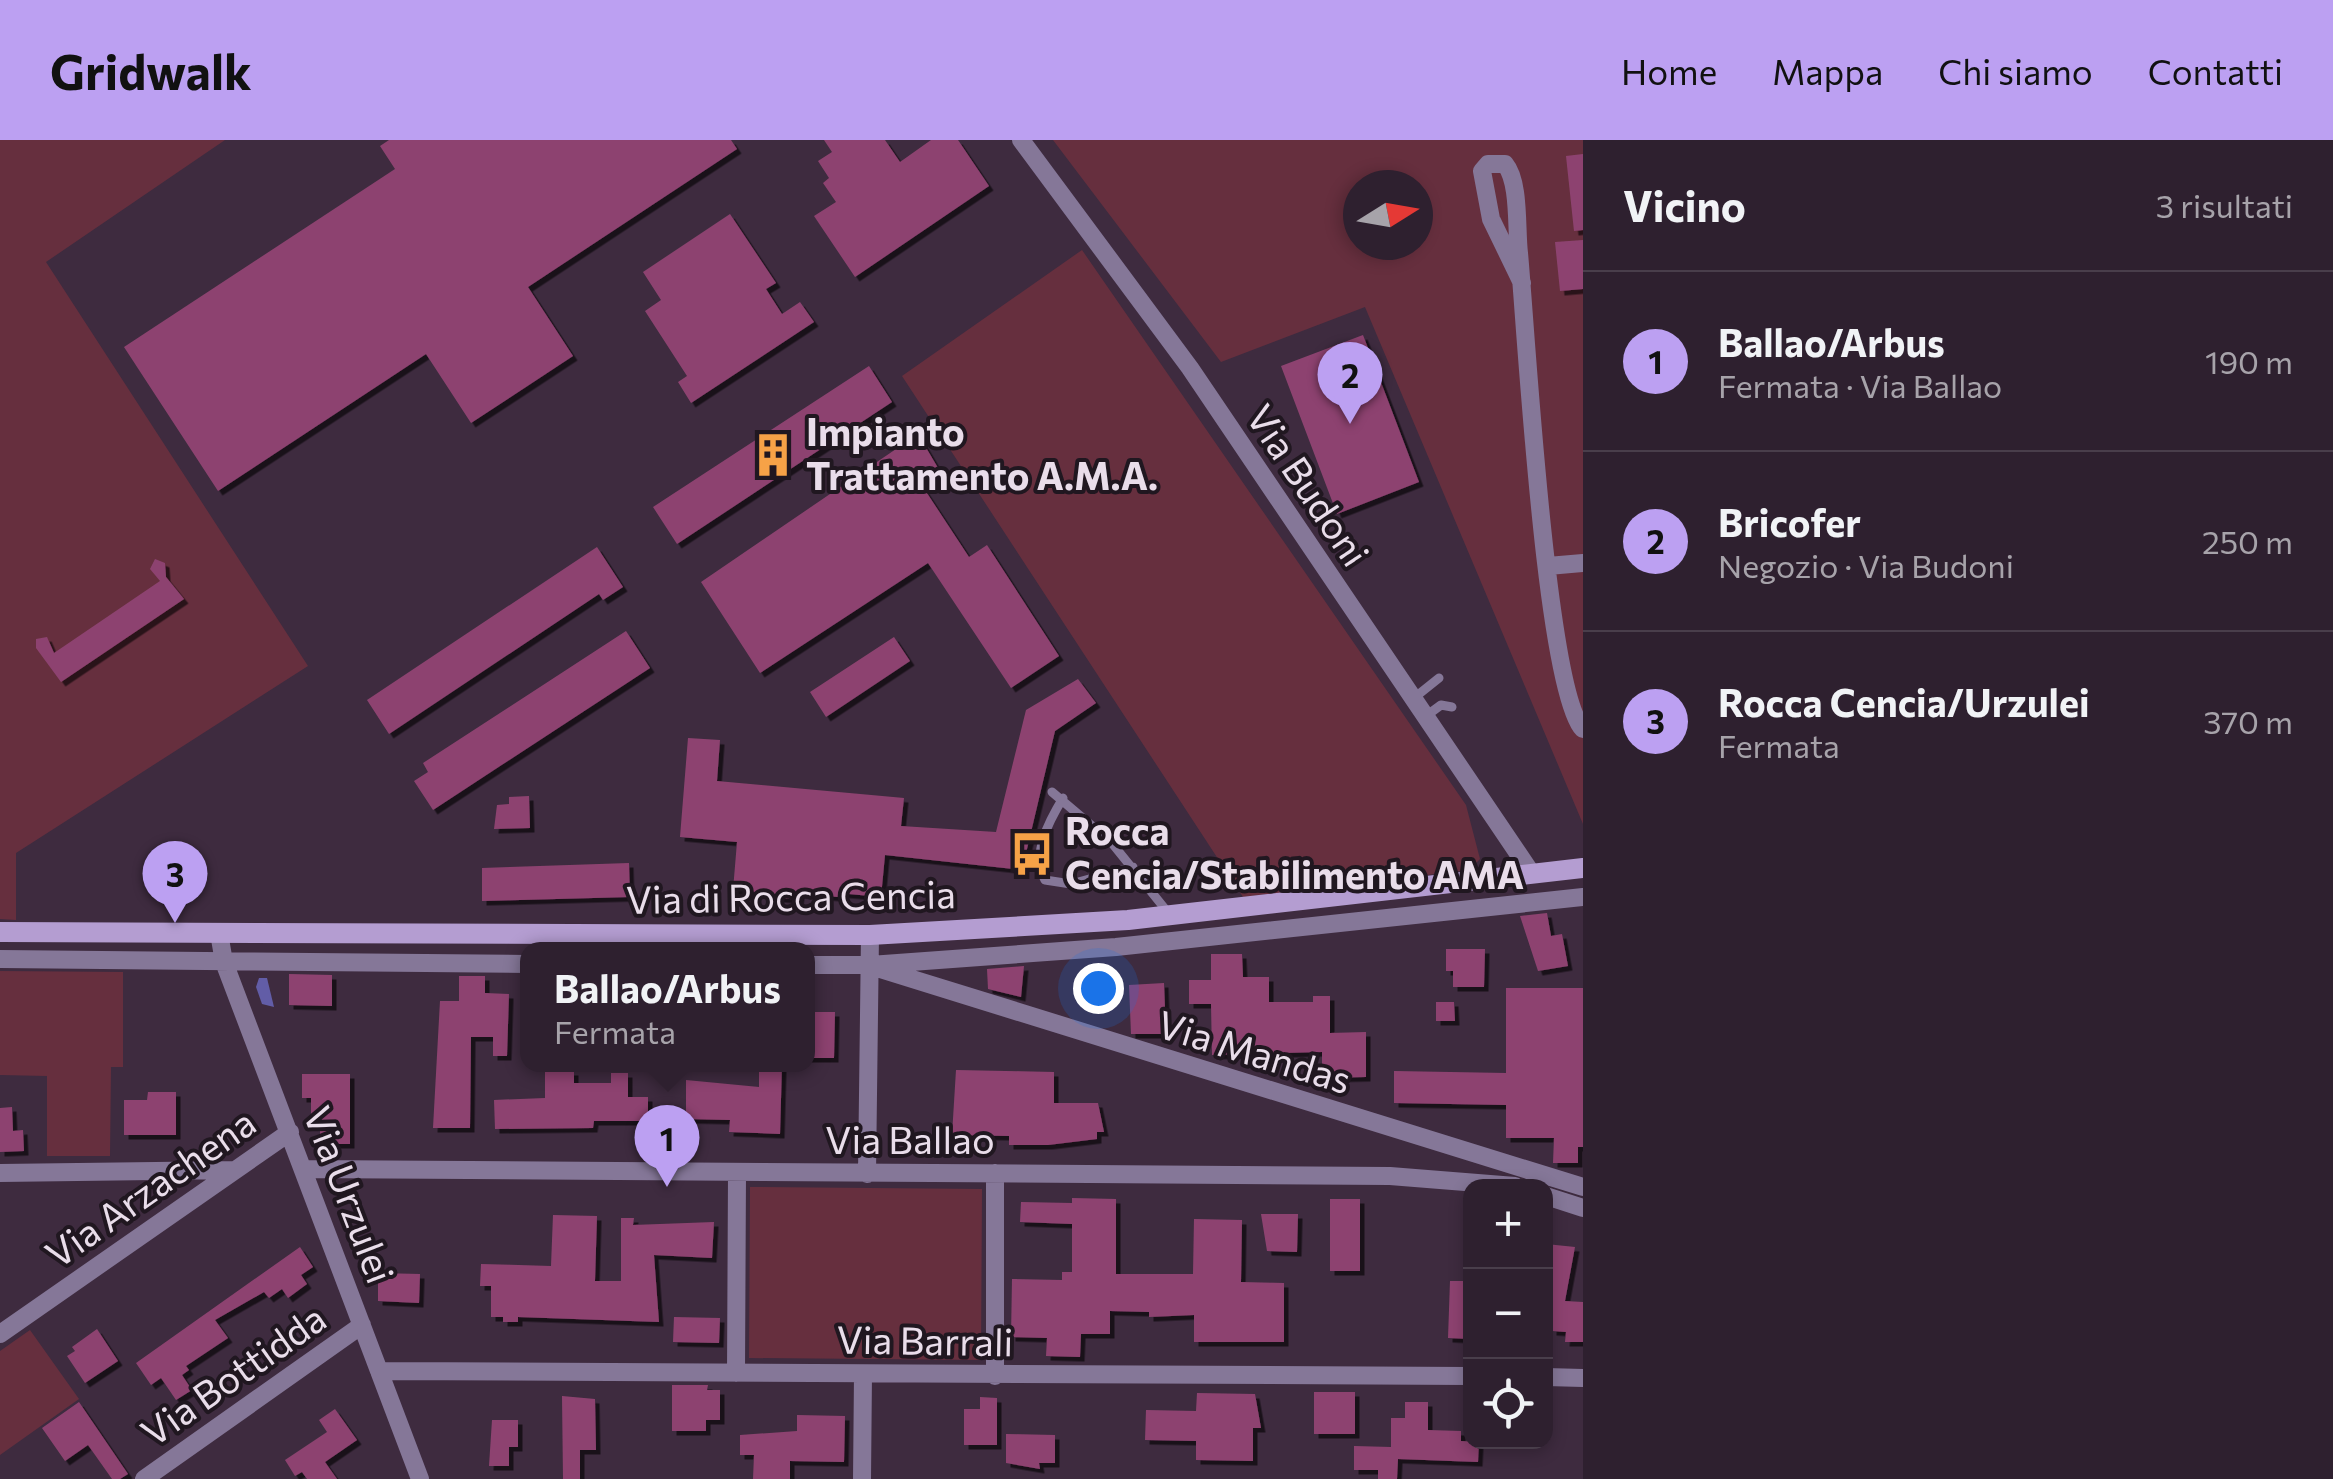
<!DOCTYPE html>
<html lang="it">
<meta charset="utf-8">
<style>
:root{--surface:#2e202f;--page:#362837;--text:#f1f3f6;--muted:#a7a3aa;--line:#493e4b;--accent:#bca0f2}
body{margin:0;font-family:Commissioner,sans-serif;background:var(--page);color:var(--text)}
.controls{position:absolute;right:30px;bottom:30px;display:grid;overflow:hidden;border-radius:20px;box-shadow:0 5px 15px #0003}
.controls button{width:90px;height:90px;display:grid;place-items:center;padding:0;border:0;border-bottom:2px solid var(--line);background:var(--surface);color:var(--text);font:50px sans-serif}
.compass{position:absolute;left:1343px;top:30px;width:90px;height:90px;border-radius:50%;background:var(--surface);box-shadow:0 5px 15px #0003;rotate:79deg}
.you{position:absolute;left:1098px;top:848px;width:35px;height:35px;margin:-25px;border:8px solid #fff;border-radius:50%;background:#1a73e8;box-shadow:0 0 0 15px #1a73e833}
.badge{display:grid;place-items:center;width:65px;height:65px;border-radius:50%;background:var(--accent);color:#111;font-size:32px;font-weight:700}
.pin{position:absolute;translate:-50% -82px;filter:drop-shadow(0 2px 5px #0008)}
.pin::after{content:'';position:absolute;top:52px;width:35px;height:30px;background:inherit;clip-path:polygon(0 0,100% 0,50% 100%)}
.popup{position:absolute;left:520px;top:802px;width:295px;height:130px;box-sizing:border-box;display:grid;place-content:center;border-radius:20px;background:var(--surface);filter:drop-shadow(0 2px 8px #0005);font-size:32px;white-space:nowrap;color:var(--muted)}
.popup b{font-size:38px;color:var(--text)}
.popup::after{content:'';position:absolute;left:50%;top:100%;margin-left:-20px;border:20px solid transparent;border-top-color:var(--surface)}
.list{margin:0;padding:0;list-style:none}
h2{display:flex;justify-content:space-between;align-items:center;height:130px;margin:0;padding:0 40px;font-size:42px}
h2 small{font-size:32px;font-weight:400;color:var(--muted)}
.list li{display:grid;grid-template-columns:65px 1fr auto;gap:30px;align-items:center;box-sizing:border-box;height:180px;padding:0 40px;border-top:2px solid var(--line)}
.list b{display:block;font-size:38px;white-space:nowrap}
.list p{margin:0;font-size:32px;white-space:nowrap;color:var(--muted)}
.list em{font-size:32px;font-style:normal;color:var(--muted)}
.icon{flex:none;width:55px;height:55px;fill:none;stroke:currentColor;stroke-width:2;stroke-linecap:round;stroke-linejoin:round}
.map{position:relative;flex:none;width:1583px;height:1339px;overflow:hidden}
header{display:flex;align-items:center;gap:60px;box-sizing:border-box;height:140px;padding:0 50px;background:var(--accent);color:#111}
header strong{font-size:48px}
nav{display:flex;gap:55px;margin-inline-start:auto;font-size:35px}
main{display:flex}
aside{flex:1;background:var(--surface)}
.map>svg:first-child{display:block}
</style>
<header>
<strong>Gridwalk</strong>
<nav><a>Home</a><a>Mappa</a><a>Chi siamo</a><a>Contatti</a></nav>
</header>
<main>
<div class="map">
<svg width="1583" height="1339" viewBox="0 0 1583 1339">
<defs>
<filter id="shadow"><feDropShadow dx="4.5" dy="4.5" stdDeviation="0" flood-color="#0009"/></filter>
</defs>
<rect width="100%" height="100%" fill="#3e2b3f"/>
<!-- green -->
<path fill="#662f3e" fill-rule="evenodd" d="M0,0h225l-179,122 262,404 -292,187v67l-16,-1z
M1053,0h530v684l-218,-517 -144,55zM1358,45h60v60h-60z
M1082,110l384,555 14,54 -11,11 -226,27 -341,-521z
M0,831l123,1v95h-12l-1,89h-63v-80l-47,-1z
M750,1047l232,2 -1,171 -232,-2z
M30,1190l49,69 -79,56v-104z"/>
<!-- water -->
<path fill="#625da7" d="M259,838h8l7,29 -12,-3 -6,-17z"/>
<!-- building -->
<path fill="#8d4370" filter="url(#shadow)" d="M389,0h342l6,9 -209,138 45,69 -102,67 -45,-69 -208,137 -94,-144 271,-178 -15,-23z
M824,0h61l15,22 31,-22h27l31,46 -134,91 -41,-61 22,-14 -13,-19 6,-5 -11,-17 14,-9z
M1583,14v76l-9,1 -8,-75z
M730,74l46,69 -10,6 16,25 18,-12 14,20 -123,81 -13,-21 9,-6 -42,-65 16,-11 -18,-28z
M1583,100v49l-23,2 -5,-49z
M1363,195l56,147 -82,32 -56,-148z
M869,226l23,36 -215,142 -24,-37z
M918,294l23,39 -18,14 46,70 18,-12 72,111 -48,32 -83,-125 -168,110 -59,-91z
M597,407l26,40 -20,13 -4,-6 -210,140 -22,-34z
M155,419l10,4 1,14 18,22 -123,83 -25,-34v-9l11,-2 7,16 106,-72 -10,-12z
M626,491l24,37 -217,142 -19,-29 14,-9 -5,-9z
M894,497l16,24 -84,56 -16,-25z
M1078,539l18,24 -41,28 -33,139 -137,-15 -4,42 -43,-4v4l-38,-3 -1,6 -27,-3v-3l-39,-4 4,-48 -57,-5 8,-99 32,2 -3,41 187,17 -3,28 95,6 30,-122z
M529,656l1,32 -36,1 3,-24 12,-1v-7z
M629,723l1,34 -148,4v-33z
M1547,773l4,23 11,-2 6,32 -30,5 -18,-55z
M1446,809h39l-1,38h-31v-16h-7z
M1211,814h31l1,23h26v25h44v-6h17v37l36,-1v45l-44,1v-26l-110,3 -1,-51h-22v-24h22z
M1024,826l-3,31 -33,-8 -1,-20z
M289,834l43,1v31l-43,-1z
M459,836h26v17l24,1 -2,62h-14v-19h-22l-1,91h-37l7,-127h19z
M1164,843l2,51h-35l-2,-49z
M1506,848h77v159h-5v16h-25l1,-25h-48v-33l-112,-2v-32l112,2z
M1436,862h18l1,19h-19z
M807,872h28l-1,46h-27z
M759,924h23l-2,70 -51,-2 1,-12 -44,-1v-39l73,7z
M956,930l98,2v31h44l6,29h-7v7l-49,6h-39v-9l-57,-1z
M545,931h29v12h37v-10h17v24h20v24h-54l-1,7 -98,1 -1,-29 51,-2z
M302,934h48v70h-30v-22h-9v-24h-9z
M148,952h28v43h-52v-35h23z
M12,967l1,24 10,-1 1,21 -24,1v-44z
M1072,1058l44,1v75h77l1,-55 48,1 -1,62 43,1v59h-90v-27l-45,2v-5l-39,-1v23h-29l-1,23 -34,-1 1,-18 -36,-1 1,-58 50,1v-8h10v-48l-52,-2 1,-20 51,1z
M1330,1059h30v72h-30z
M1261,1074h37l-1,38 -30,-1z
M553,1075l44,1 -2,65h26v-63h13l-1,7 81,-3 -2,36 -58,-3 5,67 -141,-5v5h-15v-5h-12v-31h-11l1,-22 70,2z
M1546,1104l29,3 -10,54 18,1v40h-18l1,-10 -14,-1 1,-46 -7,-1z
M300,1107l13,20 -12,8 6,9 -19,14 -6,-9 -13,9 -5,-6 -49,28 13,18 -42,28 3,4 -7,5 10,15 -16,10 -15,-22 -10,7 -15,-22z
M378,1133l42,1 -1,29 -41,-2z
M1450,1141h20v58l-22,-1z
M674,1177l46,1 -1,25 -46,-1z
M97,1189l21,32 -33,22 -18,-27 8,-5 -3,-4z
M672,1245h36l-1,5h13v30h-14v11h-34z
M1314,1252h41v42h-41z
M1197,1253l58,1 6,34h-8v33l-57,-1v-19l-51,-1 1,-30 50,1z
M562,1256l33,3 1,51h-16v29h-17z
M980,1257l17,1v47h-33v-36h16z
M79,1262l49,72 -8,5h-8l-24,-34 -23,16 -23,-33z
M1405,1262h23v28l33,1v10l18,1 -1,20 -80,-3 -1,20h-19v-9h-24v-24l37,1v-29h14z
M335,1269l22,31 -32,22 12,17h-30l-5,-7 -7,4 -10,-16 42,-28 -8,-12z
M797,1275l48,1 -1,46 -54,-1v18h-37l1,-24h-14v-20l57,-4z
M492,1280h26v27h-9v19h-20z
M1006,1294l49,1v28h-16l1,6 -34,-6z"/>
<g fill="none" stroke-linecap="round" stroke-linejoin="round">
<!-- service -->
<path stroke="#857798" stroke-width="9" d="M1414,558l25,-20
M1426,576l15,-11 11,2
M1052,652l59,50 59,73
M1063,658c-14,23 -32,56 -18,82l26,4 62,-17"/>
<!-- minor -->
<path stroke="#857798" stroke-width="18" d="M1021,0l169,228 342,506
M1522,143l-31,-64 -9,-48 6,-7h17c15,18 11,65 14,89 7,76 27,438 64,476
M1548,426l35,-3
M219,793l5,29 196,517
M0,819l527,5
M807,825h63l246,-18 467,-50
M880,829l703,218
M304,1029l1086,7 125,10
M0,1033l233,-3
M995,1033v203
M867,1034l3,-239
M1546,1056l37,12
M0,1194l290,-202
M379,1231l1091,5
M736,1233l1,-199
M1546,1237l37,1
M144,1339l218,-154
M862,1339l1,-105"/>
<!-- secondary -->
<path stroke="#b49dd1" stroke-width="20" d="M0,792l870,3 258,-15 455,-52"/>
</g>
<!-- icons -->
<defs>
<g id="building-bare" transform="scale(3.45)"><path d="M-4-6H4V6H1V3H-1V6H-4ZM-2.5-4.3h1.7v1.8h-1.7ZM.8-4.3h1.7v1.8H.8ZM-2.5-1h1.7V.8h-1.7ZM.8-1h1.7V.8H.8Z" fill="#f6a247" stroke="#201720" stroke-width="2.5" paint-order="stroke"/></g>
<g id="bus-bare" transform="scale(3.45)"><path d="M-5-6H5V4H4V6H2V4H-2V6H-4V4H-5ZM-3.5-4V0h7V-4ZM-3.5 1.2v1.5H-2V1.2ZM2 1.2v1.5H3.5V1.2Z" fill="#f6a247" stroke="#201720" stroke-width="2.5" paint-order="stroke"/></g>
</defs>
<g fill-rule="evenodd">
<use href="#building-bare" x="773" y="315"/>
<use href="#bus-bare" x="1032" y="714"/>
</g>
<g text-anchor="middle" stroke-width="8" stroke-linejoin="round" paint-order="stroke">
<!-- poi labels -->
<g font-size="38" font-weight="bold" fill="#e9ddea" stroke="#201720" text-anchor="start">
<text x="806" y="306">Impianto<tspan x="806" dy="44">Trattamento A.M.A.</tspan></text>
<text x="1065" y="705">Rocca<tspan x="1065" dy="44">Cencia/Stabilimento AMA</tspan></text>
</g>
<!-- street labels -->
<g font-size="38" fill="#e9ddea" stroke="#201720">
<text transform="translate(1307 346) rotate(56)" y="13">Via Budoni</text>
<text transform="translate(791 758) rotate(-1)" y="13">Via di Rocca Cencia</text>
<text transform="translate(1254 913) rotate(17)" y="13">Via Mandas</text>
<text x="910" y="1014">Via Ballao</text>
<text transform="translate(151 1049) rotate(-35)" y="13">Via Arzachena</text>
<text transform="translate(348 1055) rotate(69)" y="13">Via Urzulei</text>
<text transform="translate(925 1202) rotate(1)" y="13">Via Barrali</text>
<text transform="translate(234 1236) rotate(-35)" y="13">Via Bottidda</text>
</g>
</g>
</svg>
<div class="controls">
<button>+</button>
<button>−</button>
<button><svg class="icon" aria-label="locate" viewBox="0 0 24 24"><circle cx="12" cy="12" r="6"/><path d="M12 2v4M12 18v4M2 12h4M18 12h4"/></svg></button>
</div>
<svg class="compass" viewBox="-18 -18 36 36"><path d="M0-13l5 13h-10z" fill="#e53935"/><path d="M0 13l5-13h-10z" fill="#a7a3aa"/></svg>
<div class="you"></div>
<div class="pin badge" style="left:667px;top:1047px">1</div>
<div class="popup"><b>Ballao/Arbus</b>Fermata</div>
<div class="pin badge" style="left:1350px;top:284px">2</div>
<div class="pin badge" style="left:175px;top:783px">3</div>
</div>
<aside>
<h2>Vicino<small>3 risultati</small></h2>
<ul class="list">
<li><span class="badge">1</span><div><b>Ballao/Arbus</b><p>Fermata · Via Ballao</p></div><em>190 m</em></li>
<li><span class="badge">2</span><div><b>Bricofer</b><p>Negozio · Via Budoni</p></div><em>250 m</em></li>
<li><span class="badge">3</span><div><b>Rocca Cencia/Urzulei</b><p>Fermata</p></div><em>370 m</em></li>
</ul>
</aside>
</main>
